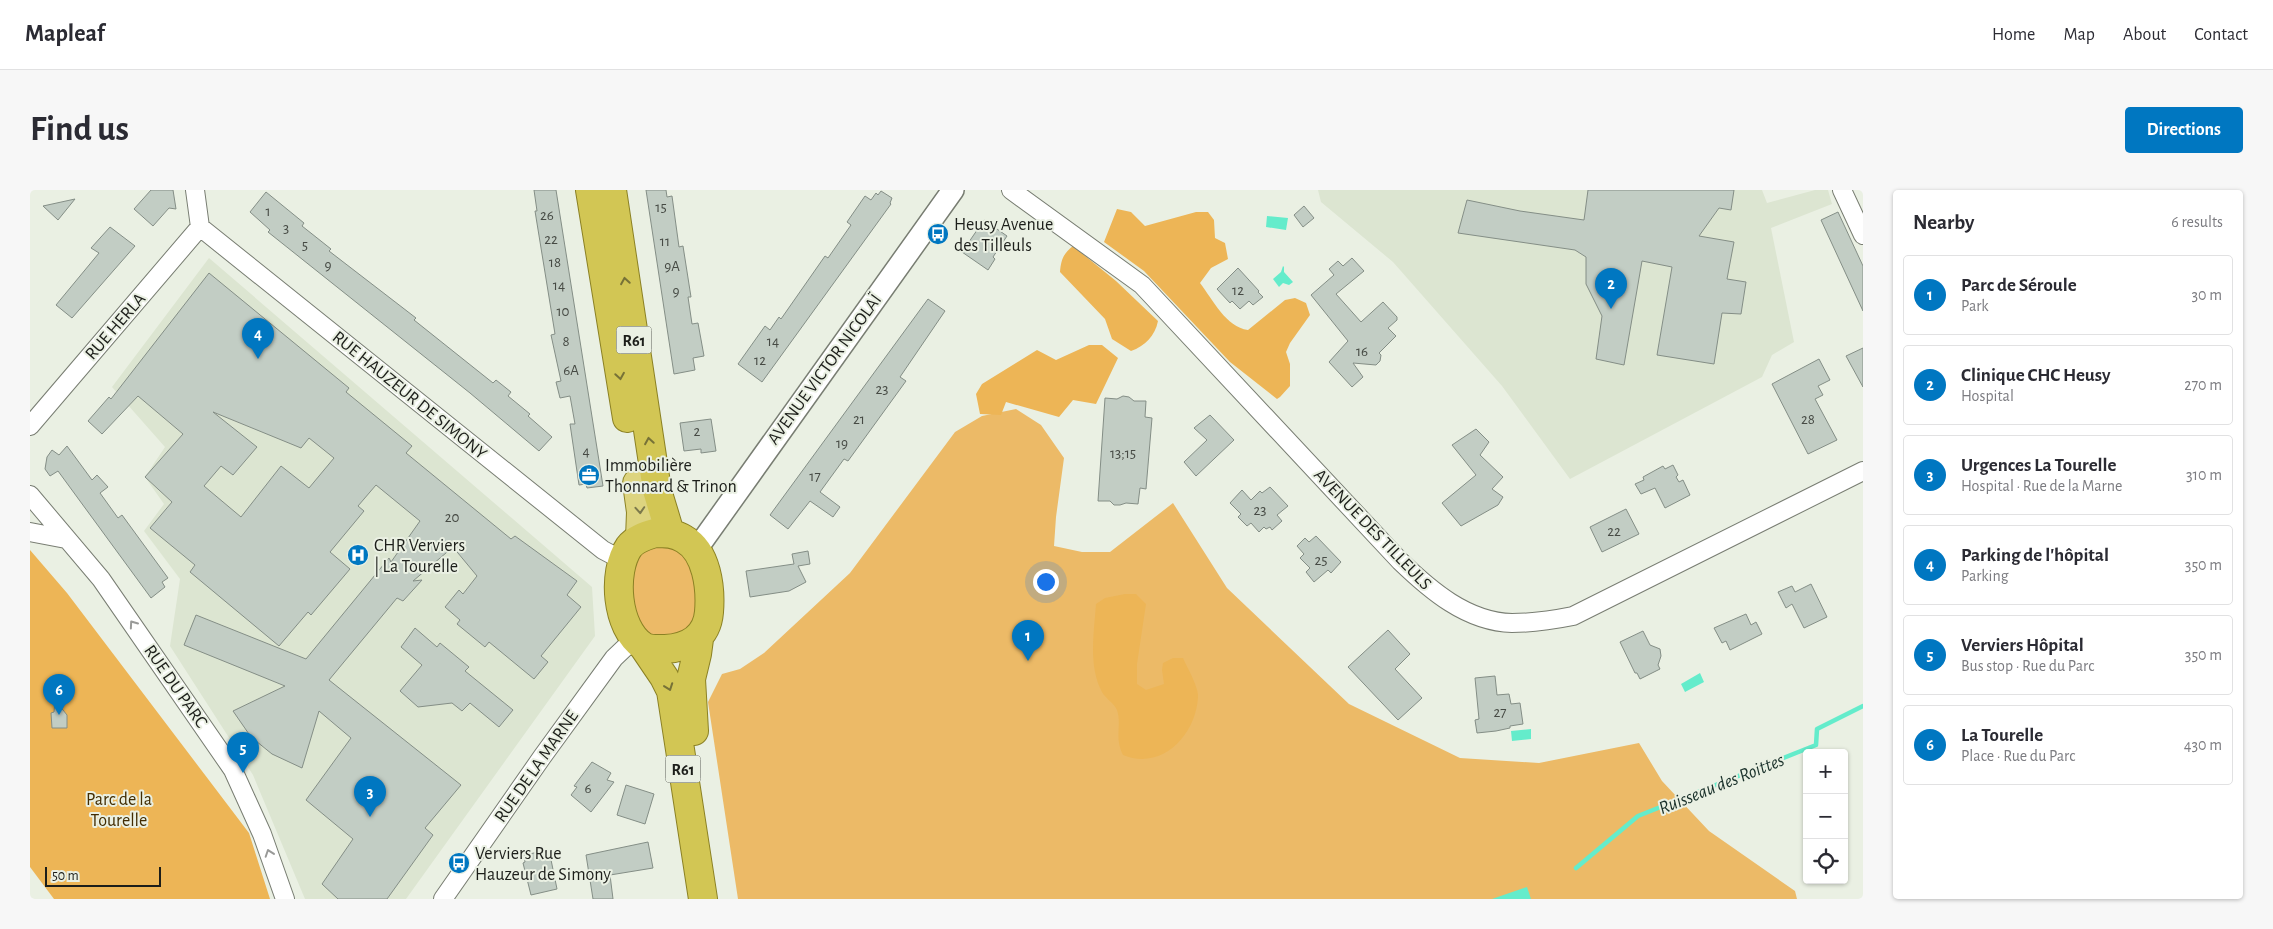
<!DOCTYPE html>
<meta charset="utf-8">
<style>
:root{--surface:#fff;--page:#f7f7f7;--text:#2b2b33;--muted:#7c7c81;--line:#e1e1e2;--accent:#0077c1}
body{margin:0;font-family:"Alegreya Sans",sans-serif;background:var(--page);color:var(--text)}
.controls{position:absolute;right:15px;bottom:15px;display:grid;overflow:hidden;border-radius:5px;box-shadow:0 1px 4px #0004}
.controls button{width:45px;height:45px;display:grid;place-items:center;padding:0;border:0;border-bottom:1px solid var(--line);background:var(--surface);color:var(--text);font:25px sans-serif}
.scale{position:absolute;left:15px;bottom:12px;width:116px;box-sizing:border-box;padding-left:5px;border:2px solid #1c1e1a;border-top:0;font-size:14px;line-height:18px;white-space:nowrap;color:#1c1e1a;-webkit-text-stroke:4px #eaf0e3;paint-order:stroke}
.you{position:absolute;left:1015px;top:391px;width:18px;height:18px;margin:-12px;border:4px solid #fff;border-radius:50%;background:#1a73e8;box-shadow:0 0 0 8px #1a73e833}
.badge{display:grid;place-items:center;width:32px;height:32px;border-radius:50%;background:var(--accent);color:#fff;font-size:16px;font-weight:700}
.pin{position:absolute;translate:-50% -41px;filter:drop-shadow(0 1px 2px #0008)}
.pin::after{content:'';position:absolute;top:26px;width:18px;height:15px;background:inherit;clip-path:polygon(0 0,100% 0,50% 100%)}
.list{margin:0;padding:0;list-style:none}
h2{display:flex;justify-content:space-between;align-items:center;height:65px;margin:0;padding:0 20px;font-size:21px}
h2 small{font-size:16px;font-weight:400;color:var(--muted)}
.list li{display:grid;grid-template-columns:32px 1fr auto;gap:15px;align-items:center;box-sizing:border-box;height:80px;margin:0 10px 10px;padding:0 10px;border:1px solid var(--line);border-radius:5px}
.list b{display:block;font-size:19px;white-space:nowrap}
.list p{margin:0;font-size:16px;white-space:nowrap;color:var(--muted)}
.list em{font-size:16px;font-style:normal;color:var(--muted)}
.icon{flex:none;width:28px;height:28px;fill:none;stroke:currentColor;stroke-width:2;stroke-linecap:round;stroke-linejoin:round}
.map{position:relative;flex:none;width:1833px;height:709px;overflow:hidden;border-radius:5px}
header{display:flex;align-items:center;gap:30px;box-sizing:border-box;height:70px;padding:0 25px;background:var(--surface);border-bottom:1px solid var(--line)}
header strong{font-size:24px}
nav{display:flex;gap:28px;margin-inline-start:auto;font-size:18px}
.intro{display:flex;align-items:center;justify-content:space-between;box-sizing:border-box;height:120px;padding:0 30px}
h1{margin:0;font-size:35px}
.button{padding:12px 22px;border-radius:5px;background:var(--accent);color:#fff;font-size:18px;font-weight:700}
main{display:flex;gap:30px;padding:0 30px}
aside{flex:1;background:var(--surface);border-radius:5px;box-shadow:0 1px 4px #0004}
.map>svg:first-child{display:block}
</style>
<header>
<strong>Mapleaf</strong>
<nav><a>Home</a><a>Map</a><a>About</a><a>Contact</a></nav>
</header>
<div class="intro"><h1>Find us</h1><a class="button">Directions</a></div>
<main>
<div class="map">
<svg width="1833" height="709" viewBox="0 0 1833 709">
<rect width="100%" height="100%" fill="#eaf0e3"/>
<!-- built -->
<path fill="#dce5d1" d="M1288,0h444l5,13 48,-13h13l4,14 -61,24 23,114 -22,13 -10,22 -192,102 -68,-93 -109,-124 -72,-60z
M179,68l383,329 3,49 -189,263h-101l-52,-124 -83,-129 10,-67 -36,-48 20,-27 -19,-27 20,-30 -53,-60z"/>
<!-- green -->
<path fill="#ecba67" d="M986,219l25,16 23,33 -8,59 -2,29 28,6h28l63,-49 54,85 122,116 111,54 79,5 100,-20 23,38 47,50 86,60 2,8h-1059l-30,-197 14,-28 18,-5 24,-16 86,-80 105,-141 27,-16z
M643,354l20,19 6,36 -2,18 -9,16c-9,1 -21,5 -31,5 -31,-2 -26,-56 -27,-78l9,-10z"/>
<!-- forest -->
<path fill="#edb556" d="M1087,19l14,3 14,14 51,-14h12l6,8 1,18 10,5 3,16 -17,9 -11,15c13,17 26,44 48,47l37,-30 10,-2 11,5 4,12 -20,28 -4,9 4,12v22l-10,11 -3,2 -47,-37 -86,-91 -40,-29z
M1043,56l43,35 42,40c-3,15 -13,25 -27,30l-19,-12 -7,-20 -45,-47c1,-12 3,-18 13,-26z
M1059,155h13l16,13 -22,46 -23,-4 -14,17 -53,-15 -5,13 -21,-1 -4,-20 6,-10 55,-34 19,10z
M0,360l37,43 182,240 21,66h-216l-24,-32z
M1095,404h11l10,10 -9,60v20l9,6 18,-6 -2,-14 1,-7 10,-5h10c4,9 16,30 15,39 -2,38 -36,74 -75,58 -9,-18 -1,-30 -6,-45 -3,-7 -12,-12 -15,-18 -14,-26 -8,-60 -6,-88l9,-6z"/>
<!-- water -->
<path fill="#64eccb" d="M1237,26l21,2 -2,12 -20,-3z
M1253,76l1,1v5l9,10 -4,3 -6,-2 -4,4 -6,-8 8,-7z
M1670,483l4,9 -19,10 -4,-8z
M1501,539v10l-19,2 -1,-10z
M1497,697l4,12h-39z"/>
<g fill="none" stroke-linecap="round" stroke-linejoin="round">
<!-- stream -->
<path stroke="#64eccb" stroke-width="4.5" d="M1546,678l62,-52 178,-71 1,-16 46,-23"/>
</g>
<!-- building -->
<path fill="#c2cdc4" stroke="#848e86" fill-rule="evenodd" d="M121,0h22l3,19 -7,-1 -16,18 -19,-17z
M504,0h22l47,296 -16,2 -1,-4 -7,1 -9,-61h5l-5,-28 -10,2 -4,-16 5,-1 -10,-46 4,-1 -20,-123h2z
M616,0h20l1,7 5,-1 7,51 4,-1 8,51h-3l4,27 6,-1 6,33 -11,2 2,12 -21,4z
M1558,0h146l-3,20 -12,-2 -20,28 35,6 -7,37 19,3 -5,32 -19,-1 -8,51 -57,-9 15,-88 -30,-6 -18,104 -28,-6 6,-43 -16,-32v-27l-11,-7 -117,-17 9,-33 53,11 64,9z
M851,1l11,7 -2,5 1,1 -129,178 -24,-18 27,-38 5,4 9,-13 2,2 44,-63 3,2 23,-33 -4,-3 18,-26 6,4 5,-7 2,2z
M236,2l38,31 -2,3 29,23 -2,2 87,67 -2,2 79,63 3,-3 15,12 -3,4 22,18 -2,2 24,21 -13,14 -69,-58 -202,-161 2,-2 -20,-18z
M45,9l-17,21 -15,-14z
M1274,16l10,12 -11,9 -9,-12z
M1808,22l25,54v45l-42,-91z
M954,30l23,16 -14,21 2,2 -7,11 -26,-18z
M80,37l25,19 -63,72 -16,-13 43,-52 -8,-5z
M1322,68l12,13 -28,23 25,28 22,-20 14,15v3l-9,8 8,8 -17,17 2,2 -1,6 -4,4 -23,-2 10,14 -11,10 -23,-25 19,-21 -37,-46 23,-20 -5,-6 9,-8 5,5z
M1208,78l21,23 -1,1 5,5 -10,8 -4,-4 -9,8 -8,-8 -2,2 -13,-14z
M179,83l140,115 -3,4 66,54 -6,7 105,86 4,-3 62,45 -10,14 14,12 -40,49 7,6 -14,17 -45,-37 -4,5 -28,-23 3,-4 -15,-13 14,-17 4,4 14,-18 -24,-29 -40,34 9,-1 -19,21 -6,-3 -68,82 132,105 -36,43 8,7 -46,64h-49l-16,-15 31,-45 -47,-39 45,-62 -32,-27 -17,57 -30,-14 -21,-17 -18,-26 52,-25 -101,-41 12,-30 110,44 83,-101 2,4 29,-41 -44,-36 -18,21 6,5 -34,41 20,17 -39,46 -3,-3 -29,34 -89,-74 5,-7 -45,-37 22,-26 -27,-25 38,-43 -45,-38 -36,38 -14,-13 21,-24 2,2zM183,222l88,36 8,-10 25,20 -25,30 -28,-22 -40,51 -37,-31 17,-20 12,9 24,-28z
M898,109l17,12 -45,66 6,4 -58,80 -4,-2 -24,33 20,15 -7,10 -23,-16 -22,28 -18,-14z
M1833,158v39l-17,-31z
M1789,169l11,21 -12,6 5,9 -8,4 22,41 -29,14 -36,-70z
M1093,206l6,1 5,4h12l-1,16 7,1 -6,71 -6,-1 -2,16 -12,-1 -6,2h-6l-4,-4h-12l7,-103 12,1z
M1180,225l24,25 -38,36 -12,-14 23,-22 -13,-12z
M681,229l5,32 -15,2v-4l-17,2 -4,-28z
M1446,239l13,13 -9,13 23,22 -11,12 11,8 -5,8 -37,21 -19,-23 34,-28 -24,-30z
M37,256l25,34 5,-5 11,12 -8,6 18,25 4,-3 46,63 -6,4 3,5 -14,11 -93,-127 -8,5 -5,-7 2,-12 5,-7 7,5z
M1643,275l5,10 -2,2 3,5 4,-2 7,15 -25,13 -10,-20 -14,6 -6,-10 9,-4 -1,-3 20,-11 2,3z
M1240,297l18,19 -11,9 5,6 -10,9 -2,-3 -4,2 -2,-2 -5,5 -8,-9 -4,3 -9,-9 3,-3 -11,-11 12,-13 9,10 9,-9 2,2z
M1596,319l13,25 -37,18 -12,-25z
M1286,346l25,26 -10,11 -3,-3 -14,12 -8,-10 4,-4 -10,-10 4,-4 -7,-8 8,-8 4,4z
M778,361l2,13 -12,2 8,16 -17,9 -39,6 -4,-26 48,-7 -2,-10z
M1781,394l16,33 -23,11 -12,-24 -6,4 -8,-16 14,-6 3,6z
M1716,424l5,11 5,-3 6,12 -32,16 -4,-9 -4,2 -8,-15z
M385,438l22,19 3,-4 29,24 -4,4 48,39 -14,17 -29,-24 -8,8 -10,-8 -34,4 -18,-16 22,-26 -21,-18z
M1358,440l22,24 -15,15 27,29 -24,22 -50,-53z
M1613,441l7,14 10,4 1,7 -3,9 2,4 -20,10 -3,-6h-2l-15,-31z
M1465,486l2,19 12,-1 2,10 9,-1 3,21 -13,2v2l-14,3 -19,2 -2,-13 4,-1 -4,-41z
M25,510l12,15v13h-15l-1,-15 3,-1z
M562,572l19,11 -4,7 7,2 -23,30 -20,-17 6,-8 -3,-1z
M596,595l28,9 -9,30 -28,-9z
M618,652l5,26 -43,7 3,24h-20l-7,-44z
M519,660l8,39 -26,6 -8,-32 2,-1 -1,-7z"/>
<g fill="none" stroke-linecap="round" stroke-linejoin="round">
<!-- minor casing -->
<g stroke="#787d72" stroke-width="20">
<path id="minor" d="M165,0l5,37
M981,0l131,95 258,276c30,29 67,61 112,62 21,0 41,-3 61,-7l290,-145
M1812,0l21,45
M170,37l403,323 19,10
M0,236l170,-199
M0,305l71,84 132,191 29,64 23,65
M0,342l36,7
M413,709l99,-142 72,-99 21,-20"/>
</g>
<!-- tertiary casing -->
<g stroke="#787d72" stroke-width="24">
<path id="tertiary" d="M666,360l257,-360"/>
</g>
<!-- primary casing -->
<g stroke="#8b8124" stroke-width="30">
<path id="primary" d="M607,293l4,29 -1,26"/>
</g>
<!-- trunk casing -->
<g stroke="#8b8124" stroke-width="30">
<path id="trunk" d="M560,0l37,228
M582,0l45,300 13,43
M625,343c10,0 20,0 29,6 23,13 27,49 25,73 -2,25 -20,36 -44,37 -7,0 -16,1 -22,-3 -27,-18 -31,-74 -14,-99 6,-8 16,-11 26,-14z
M613,456l21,31 7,14 32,208
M664,541l-3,-52 6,-25 2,-15"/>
</g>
<!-- minor -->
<use href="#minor" stroke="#fff" stroke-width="18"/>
<!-- tertiary -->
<use href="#tertiary" stroke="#fff" stroke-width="21"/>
<!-- primary -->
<use href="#primary" stroke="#ddd47f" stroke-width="28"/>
<!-- trunk -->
<use href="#trunk" stroke="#d2c654" stroke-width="28"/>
</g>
<!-- one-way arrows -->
<defs><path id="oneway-chevron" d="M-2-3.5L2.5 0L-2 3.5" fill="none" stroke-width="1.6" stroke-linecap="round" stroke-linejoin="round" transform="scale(1.25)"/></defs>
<g stroke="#777237">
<use href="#oneway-chevron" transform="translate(595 91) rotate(-99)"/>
<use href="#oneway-chevron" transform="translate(590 186) rotate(81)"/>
<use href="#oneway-chevron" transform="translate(619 251) rotate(-99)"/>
<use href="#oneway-chevron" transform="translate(639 497) rotate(70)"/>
</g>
<use stroke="#7c794c" href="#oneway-chevron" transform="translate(610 320) rotate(86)"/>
<g stroke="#999a98">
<use href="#oneway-chevron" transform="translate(103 434) rotate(-125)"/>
<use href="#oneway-chevron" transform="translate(239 663) rotate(-109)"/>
</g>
<!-- icons -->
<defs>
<g id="bus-disc" transform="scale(1.125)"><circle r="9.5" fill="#0077c1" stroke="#eaf0e3"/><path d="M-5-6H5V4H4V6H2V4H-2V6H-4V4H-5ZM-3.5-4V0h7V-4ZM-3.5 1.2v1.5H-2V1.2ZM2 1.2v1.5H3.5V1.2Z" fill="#fff"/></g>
<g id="office-disc" transform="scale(1.125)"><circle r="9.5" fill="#0077c1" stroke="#eaf0e3"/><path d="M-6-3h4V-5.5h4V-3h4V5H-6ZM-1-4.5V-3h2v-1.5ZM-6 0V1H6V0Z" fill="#fff"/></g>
<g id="hospital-disc" transform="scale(1.125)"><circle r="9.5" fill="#0077c1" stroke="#eaf0e3"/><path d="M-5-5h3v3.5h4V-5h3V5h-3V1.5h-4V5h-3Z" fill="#fff"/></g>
</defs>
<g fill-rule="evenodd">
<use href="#bus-disc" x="908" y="44"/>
<use href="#office-disc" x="559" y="285"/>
<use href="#hospital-disc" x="328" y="365"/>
<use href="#bus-disc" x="429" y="673"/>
</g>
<g text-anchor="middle" stroke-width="4" stroke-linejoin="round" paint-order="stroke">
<!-- number labels -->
<g font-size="15" fill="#464a44">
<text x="631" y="22">15</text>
<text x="238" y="26">1</text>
<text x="517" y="30">26</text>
<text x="256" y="43">3</text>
<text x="521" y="54">22</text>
<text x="635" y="56">11</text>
<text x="275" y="60">5</text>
<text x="525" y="77">18</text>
<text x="298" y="80">9</text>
<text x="642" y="81">9A</text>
<text x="529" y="100">14</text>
<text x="1208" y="105">12</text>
<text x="646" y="106">9</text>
<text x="533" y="126">10</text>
<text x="536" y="156">8</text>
<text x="743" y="156">14</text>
<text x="1332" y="166">16</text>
<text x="730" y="175">12</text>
<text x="541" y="185">6A</text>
<text x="852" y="204">23</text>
<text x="829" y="234">21</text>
<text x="1778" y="234">28</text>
<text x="667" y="246">2</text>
<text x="812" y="258">19</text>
<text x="556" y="266">4</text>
<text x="1093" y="268">13;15</text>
<text x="785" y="291">17</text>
<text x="1230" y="325">23</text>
<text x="422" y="332">20</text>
<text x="1584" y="346">22</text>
<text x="1291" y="375">25</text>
<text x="1470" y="527">27</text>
<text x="558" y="603">6</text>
</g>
<!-- shield labels -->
<g fill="#eaf0e3" stroke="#5a5d56" stroke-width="1">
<rect x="586.5" y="136.5" width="35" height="27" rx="4"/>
<rect x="635.5" y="565.5" width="35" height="27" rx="4"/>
</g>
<g font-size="16" font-weight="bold" fill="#1c1e1a">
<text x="604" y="156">R61</text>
<text x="653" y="585">R61</text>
</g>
<!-- poi labels -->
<g font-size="18" fill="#1c1e1a" stroke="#eaf0e3" text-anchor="start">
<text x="924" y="40">Heusy Avenue<tspan x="924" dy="21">des Tilleuls</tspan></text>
<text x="575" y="281">Immobilière<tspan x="575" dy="21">Thonnard &amp; Trinon</tspan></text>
<text x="344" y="361">CHR Verviers<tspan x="344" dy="21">| La Tourelle</tspan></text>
<text x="445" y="669">Verviers Rue<tspan x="445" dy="21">Hauzeur de Simony</tspan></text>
</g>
<!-- street labels -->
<g font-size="18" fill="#1c1e1a" stroke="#eaf0e3">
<text transform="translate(85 136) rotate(-49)" y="6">RUE HERLA</text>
<text transform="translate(794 179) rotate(-54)" y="6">AVENUE VICTOR NICOLAÏ</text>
<text transform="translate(380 205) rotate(39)" y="6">RUE HAUZEUR DE SIMONY</text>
<text transform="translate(1343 339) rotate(46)" y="6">AVENUE DES TILLEULS</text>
<text transform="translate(146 496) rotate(55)" y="6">RUE DU PARC</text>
<text transform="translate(506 576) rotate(-55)" y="6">RUE DE LA MARNE</text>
</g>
<!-- park labels -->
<g font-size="18" fill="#422c02" stroke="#eaf0e3">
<text x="89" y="615">Parc de la<tspan x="89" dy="21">Tourelle</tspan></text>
</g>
<!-- water labels -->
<g font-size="19" font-style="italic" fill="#19302a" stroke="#eaf0e3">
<text transform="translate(1691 593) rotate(-22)" y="7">Ruisseau des Roittes</text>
</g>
</g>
</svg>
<div class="controls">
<button>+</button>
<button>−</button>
<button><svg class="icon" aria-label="locate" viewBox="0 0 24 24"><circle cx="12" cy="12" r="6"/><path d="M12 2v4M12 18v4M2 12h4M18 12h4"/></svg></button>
</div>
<div class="scale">50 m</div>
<div class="you"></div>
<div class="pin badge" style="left:998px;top:471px">1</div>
<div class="pin badge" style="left:1581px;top:119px">2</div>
<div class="pin badge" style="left:340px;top:627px">3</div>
<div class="pin badge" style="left:228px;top:169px">4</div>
<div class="pin badge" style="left:213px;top:583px">5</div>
<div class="pin badge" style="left:29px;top:525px">6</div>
</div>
<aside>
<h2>Nearby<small>6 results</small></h2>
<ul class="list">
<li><span class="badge">1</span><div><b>Parc de Séroule</b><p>Park</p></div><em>30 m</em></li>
<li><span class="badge">2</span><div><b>Clinique CHC Heusy</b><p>Hospital</p></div><em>270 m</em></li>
<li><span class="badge">3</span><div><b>Urgences La Tourelle</b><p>Hospital · Rue de la Marne</p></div><em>310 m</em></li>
<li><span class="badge">4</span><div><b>Parking de l'hôpital</b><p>Parking</p></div><em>350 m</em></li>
<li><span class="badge">5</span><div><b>Verviers Hôpital</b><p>Bus stop · Rue du Parc</p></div><em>350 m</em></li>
<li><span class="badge">6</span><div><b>La Tourelle</b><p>Place · Rue du Parc</p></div><em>430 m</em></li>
</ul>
</aside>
</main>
